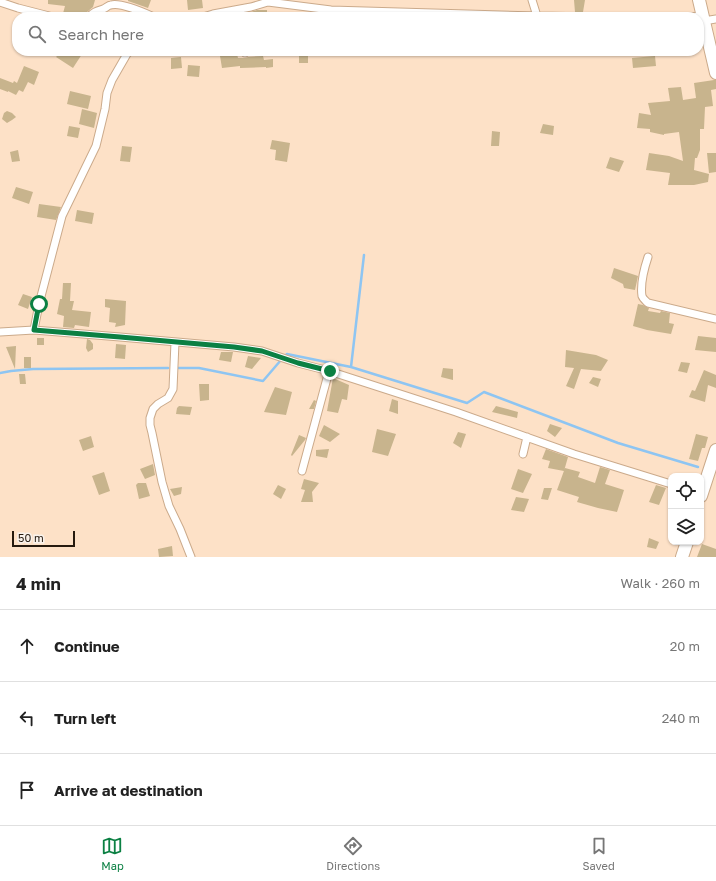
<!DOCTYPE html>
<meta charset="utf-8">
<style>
:root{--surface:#fff;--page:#f6f6f6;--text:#222;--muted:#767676;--line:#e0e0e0;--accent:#0b8043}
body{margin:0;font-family:"Golos Text",sans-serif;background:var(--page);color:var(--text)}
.controls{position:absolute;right:12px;bottom:12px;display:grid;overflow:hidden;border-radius:8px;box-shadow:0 1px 3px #0004}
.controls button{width:36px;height:36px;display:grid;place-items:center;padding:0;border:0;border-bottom:1px solid var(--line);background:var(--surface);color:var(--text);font:20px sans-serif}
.scale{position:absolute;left:12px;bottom:10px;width:63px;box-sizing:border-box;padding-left:4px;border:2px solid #261a0e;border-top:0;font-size:11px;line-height:14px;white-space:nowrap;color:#261a0e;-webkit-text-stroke:3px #f9f2ec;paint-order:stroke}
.stop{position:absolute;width:12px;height:12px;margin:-9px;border:3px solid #0b8043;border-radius:50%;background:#fff}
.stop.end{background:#0b8043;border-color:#fff;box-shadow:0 1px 4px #0008}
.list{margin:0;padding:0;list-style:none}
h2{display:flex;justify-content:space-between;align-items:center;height:52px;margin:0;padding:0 16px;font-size:17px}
h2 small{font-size:13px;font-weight:400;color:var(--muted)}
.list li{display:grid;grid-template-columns:26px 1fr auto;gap:12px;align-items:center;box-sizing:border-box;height:72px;padding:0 16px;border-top:1px solid var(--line)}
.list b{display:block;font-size:15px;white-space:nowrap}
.list em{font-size:13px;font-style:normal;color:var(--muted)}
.icon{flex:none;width:22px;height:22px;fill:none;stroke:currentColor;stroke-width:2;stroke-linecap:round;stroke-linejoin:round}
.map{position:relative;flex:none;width:716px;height:557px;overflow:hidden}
.search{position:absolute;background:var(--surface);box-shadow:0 1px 3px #0004;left:12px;right:12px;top:12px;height:44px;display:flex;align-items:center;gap:10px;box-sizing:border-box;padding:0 14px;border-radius:16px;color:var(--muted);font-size:15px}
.sheet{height:268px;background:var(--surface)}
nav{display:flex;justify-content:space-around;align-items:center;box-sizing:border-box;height:56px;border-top:1px solid var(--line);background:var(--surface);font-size:11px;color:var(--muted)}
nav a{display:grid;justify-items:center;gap:2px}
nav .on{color:var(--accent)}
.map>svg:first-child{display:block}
</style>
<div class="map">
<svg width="716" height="557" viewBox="0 0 716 557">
<rect width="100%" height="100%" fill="#fde1c7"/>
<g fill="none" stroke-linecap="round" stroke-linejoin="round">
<!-- stream -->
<path stroke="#8ec5f2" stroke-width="2.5" d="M285,356l2,-2 64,13 116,36 17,-11 134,51 80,24
M351,367l13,-112
M176,368h23l64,13 18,-21
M0,373l11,-2 22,-2 135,-1"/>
</g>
<!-- building -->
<path fill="#c8b48d" d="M48,0h47l-2,7 -6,5 -3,5h-22l3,-11 -17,-2z
M128,0h23l-3,8 -20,-7z
M187,0h15l1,8 -15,2z
M574,0h11l-2,12h-8z
M257,10h10v7h-16v-5z
M50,51h34l-11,17 -17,-11 1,-1z
M299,51h9v12h-9z
M237,54l1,4h7l3,-1 15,-1 1,4 9,-1v8l-7,1v-1l-26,1v-2l-18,2 -2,-12z
M655,56l1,10 -23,2 -1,-10z
M181,57l1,11 -11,1v-11z
M188,65l12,1 -1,11 -12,-1z
M24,66l15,6 -5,13 -6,-3 -5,10 -4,-2 -3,5 -8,-4v1l-8,-3v-11l13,5 1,-2 3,2z
M714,80h2v9l-5,1 2,16 -8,1 -1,22h-4v21l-3,8h-2l-1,12 15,4 -1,8 -14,3h-26l2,-12 -24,-3 3,-17 20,3 14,5 -4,-29 -15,2v1l-14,-3v-3l-13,-1 2,-15 12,2 -3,-12 22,-2 -2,-13 13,-1 2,13 13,-2 -2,-15z
M70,91l21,5 -3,13 -21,-5z
M82,109l15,4 -3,15 -15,-4z
M7,111l5,2 4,4 -4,3 -5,3 -5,-4 2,-6z
M543,124l11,2 -1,9 -13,-2z
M69,126l11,2 -2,10 -11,-2z
M492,131l8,1 -1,14h-8z
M272,140l18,3 -3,19 -12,-2 1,-10 -6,-1z
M122,146l10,1 -2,15 -10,-1z
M18,150l2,11 -8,1 -2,-10z
M707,153h9v19l-7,1z
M610,157l14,4 -5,11 -13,-4z
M16,187l17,5 -4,12 -17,-6z
M39,204l22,3 -5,13 -19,-3z
M77,210l17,3 -2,11 -17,-3z
M614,268l24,8 -3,14 -11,-2 -1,-4 -12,-6z
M63,283h8l-1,18h4l-2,9 19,2 -2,15 -14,-2 -1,3 -11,-1 1,-11 -7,-2 3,-15h2z
M23,294l9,3 -4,12 -10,-4z
M105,299l21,2 -1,24 -10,2 1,-4 -7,-1 1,-14 -5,-1z
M638,304l5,1 6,3 -1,3 12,2 1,-2 9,2 -1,10 5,1 -3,10 -24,-4 -14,-4z
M698,336l18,2v14l-21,-2z
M37,338h7v7h-7z
M87,339l3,1 3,4v5l-5,3 -2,-4z
M116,344l10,1 -1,14 -10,-1z
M16,346l-1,23 -9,-22z
M566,350l30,5 12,5 -7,11 -20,-2 -7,20 -8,-3 8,-18 -9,-1z
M221,352h12l-2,10 -12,-2z
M248,356l13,2 -9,11 -7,-2z
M24,357h7v11h-7z
M681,362l9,1 -3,10 -9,-2z
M443,368l10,1v11l-12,-3z
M704,370l12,5v13l-8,-3 -3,17 -16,-5 3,-7 3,1z
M19,374h6l1,10h-6z
M593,377l8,2 -3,8 -9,-4z
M333,378l16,7 -2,15 -5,-1 -4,14 -11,-2z
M199,384h10v16l-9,1z
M275,387l17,5 -6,23 -22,-3z
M392,399l6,2v13l-9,-3z
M314,400l2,1 -2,8h-5z
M179,406l13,1 -2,8 -14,-1 1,-6z
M496,406l22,6 -1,6 -25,-6z
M550,424l12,4 -7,9 -8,-6z
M324,425l16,9 -10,8 -11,-6z
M377,429l19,5 -8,22 -16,-4z
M458,432l8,2 -5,14 -8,-5z
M696,434l12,3 -3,11h-3l-4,13 -9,-2z
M299,435l7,3 -1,2 -13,16 -1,-1z
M91,436l3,11 -11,4 -4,-11z
M329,449l-2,9 -11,-2v-6z
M546,449l22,8 -4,14 -16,-3 2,-7 -8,-2z
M153,464l2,11 -10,4 -5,-10z
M600,467l10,3 -5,14 19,6 -7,22 -19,-4 -21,-6 2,-5 -22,-7 8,-22 15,4 -2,5 17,6z
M518,469l14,5 -9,19 -12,-4z
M104,472l6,19 -11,4 -7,-19z
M304,479l15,4 -7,9 1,10h-12l4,-12 -4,-1z
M138,483h8l4,13 -11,3 -3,-14z
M278,485l8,4 -5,10 -8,-5z
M656,485l10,3 -7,17 -10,-3z
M182,487l-1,7 -7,2 -4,-7z
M544,488h8l-4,12 -7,-1z
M516,497l13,2 -5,13 -13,-2z
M649,538l10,4 -3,7 -9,-2z
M702,544l14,5v8h-19z
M172,546l1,10 -14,1 -1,-8z"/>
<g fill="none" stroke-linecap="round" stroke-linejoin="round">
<!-- minor casing -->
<g stroke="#cbaa8b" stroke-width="9">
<path id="minor" d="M532,0l5,16
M0,2l18,6 35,9
M240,9l1,8
M89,17c4,-5 8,-6 14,-8 3,-1 5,-4 8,-4 10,-3 34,8 43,12
M203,17l10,-3 38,-7 17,-5 63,8 206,6 59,1
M689,17l14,-1
M704,21l12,-2
M245,51v2
M648,257c-4,12 -8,26 -6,39 1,3 4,5 6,7l68,16
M34,330l5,-26 23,-88 34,-70 9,-37 2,-16 5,-13 15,-26 3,-3
M0,332l34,-2 86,7 114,10 28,4 36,12 31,8 127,41 118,42 97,30
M175,342l-2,47 -5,9 -10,6 -5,5 -3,9v7l2,8 10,49 7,24 11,23 11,28
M523,454l4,-17
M302,471l27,-100"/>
</g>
<!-- primary casing -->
<g stroke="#cbaa8b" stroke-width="14">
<path id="primary" d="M699,0l17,73
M701,496l15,-46
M682,557l5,-15"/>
</g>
<!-- minor -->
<use href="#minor" stroke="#fff" stroke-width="7"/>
<!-- primary -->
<use href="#primary" stroke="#fff" stroke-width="12"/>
</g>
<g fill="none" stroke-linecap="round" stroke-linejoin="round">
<!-- route -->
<path stroke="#0b8043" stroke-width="5" d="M39,304l-5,26 86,7 114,10 28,4 36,12 32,8"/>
</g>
</svg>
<div class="controls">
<button><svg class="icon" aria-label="locate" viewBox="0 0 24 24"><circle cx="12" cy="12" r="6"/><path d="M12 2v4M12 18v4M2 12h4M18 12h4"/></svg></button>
<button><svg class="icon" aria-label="layers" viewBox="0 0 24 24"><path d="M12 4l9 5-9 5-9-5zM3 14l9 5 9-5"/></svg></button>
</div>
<div class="scale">50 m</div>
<div class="stop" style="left:39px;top:304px"></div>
<div class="stop end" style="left:330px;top:371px"></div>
<div class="search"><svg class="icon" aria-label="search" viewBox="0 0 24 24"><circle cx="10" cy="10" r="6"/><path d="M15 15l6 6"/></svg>Search here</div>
</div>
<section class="sheet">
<h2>4 min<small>Walk · 260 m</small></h2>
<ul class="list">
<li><svg class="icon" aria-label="ahead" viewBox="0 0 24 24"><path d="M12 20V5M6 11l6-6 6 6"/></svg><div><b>Continue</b></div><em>20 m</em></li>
<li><svg class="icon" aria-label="left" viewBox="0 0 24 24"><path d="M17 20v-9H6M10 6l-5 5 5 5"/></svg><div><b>Turn left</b></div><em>240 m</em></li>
<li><svg class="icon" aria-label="arrive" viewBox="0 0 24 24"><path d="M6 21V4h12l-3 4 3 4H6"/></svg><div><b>Arrive at destination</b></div></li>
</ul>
</section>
<nav>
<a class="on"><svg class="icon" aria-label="map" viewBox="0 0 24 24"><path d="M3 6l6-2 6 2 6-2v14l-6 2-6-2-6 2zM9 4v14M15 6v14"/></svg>Map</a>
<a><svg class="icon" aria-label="directions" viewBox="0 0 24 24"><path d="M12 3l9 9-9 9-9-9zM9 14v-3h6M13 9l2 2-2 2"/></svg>Directions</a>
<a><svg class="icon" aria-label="saved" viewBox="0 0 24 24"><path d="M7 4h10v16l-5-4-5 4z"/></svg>Saved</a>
</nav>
